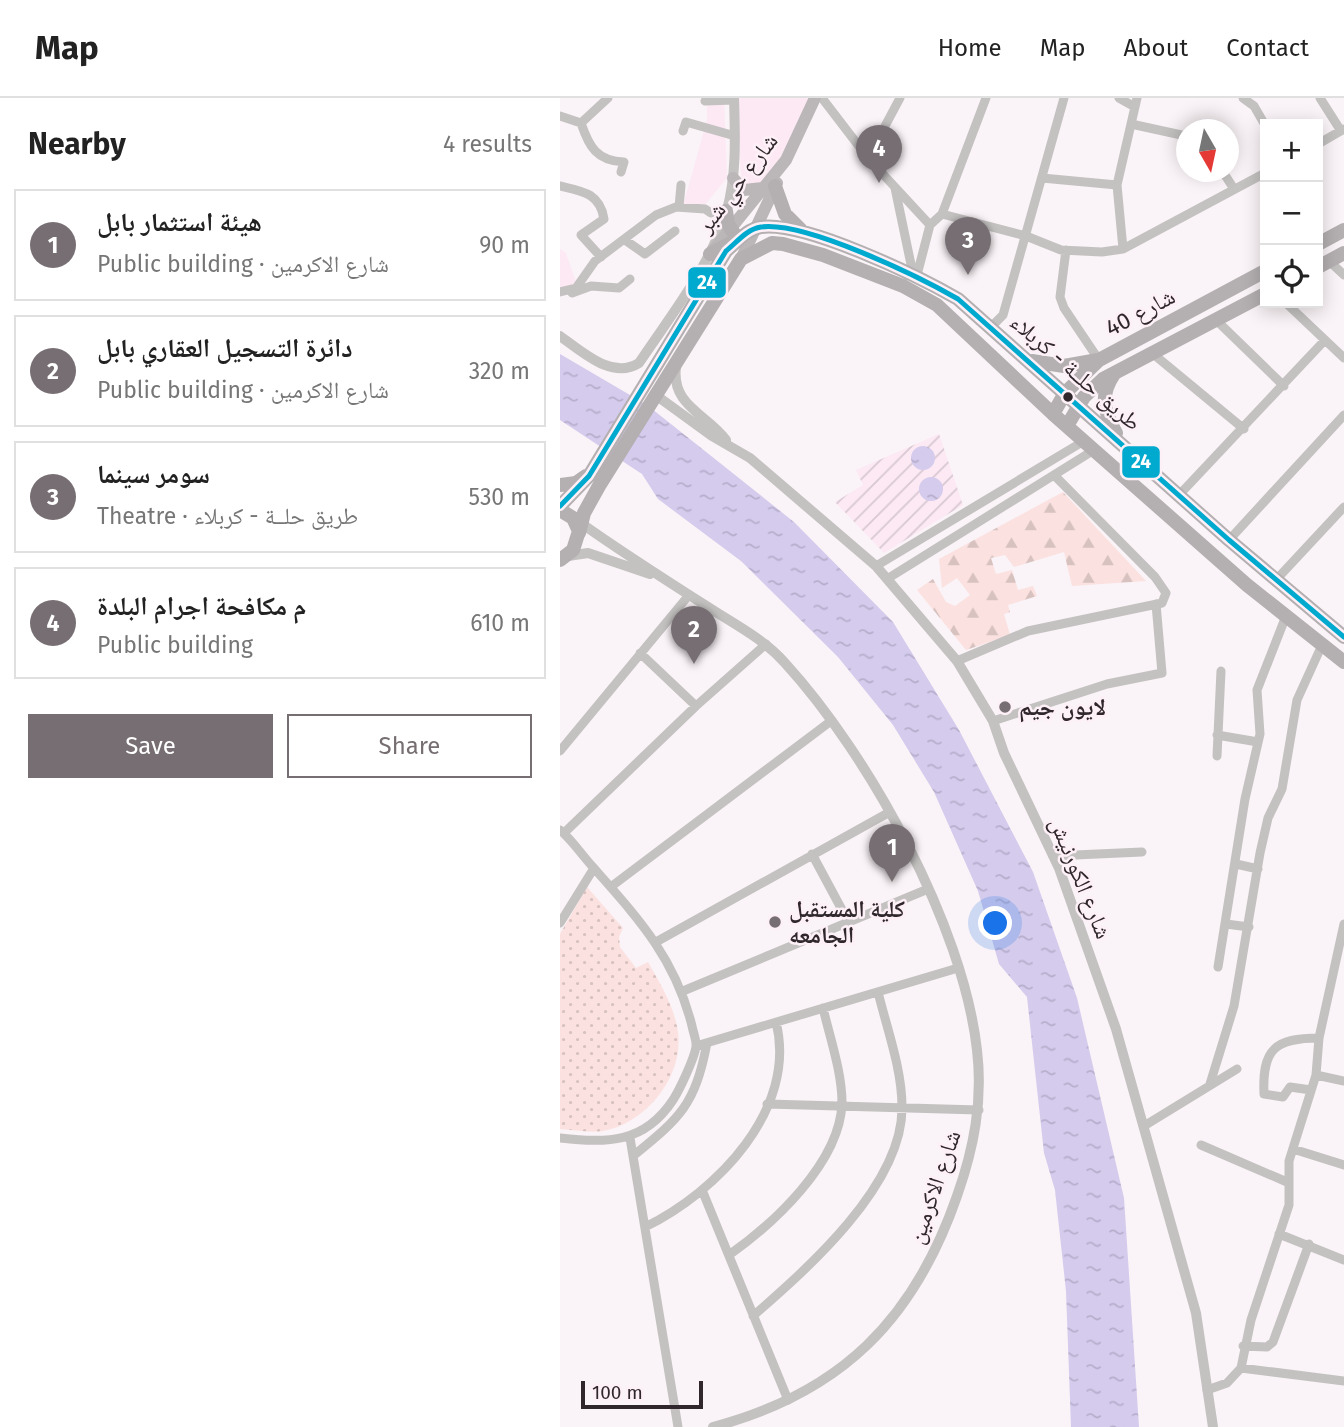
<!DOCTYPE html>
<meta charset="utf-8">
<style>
:root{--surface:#fff;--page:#f6f6f6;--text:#222;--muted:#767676;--line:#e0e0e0;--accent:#766e72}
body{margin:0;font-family:"Fira Sans","Noto Naskh Arabic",sans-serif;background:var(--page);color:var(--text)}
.controls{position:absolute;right:21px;top:21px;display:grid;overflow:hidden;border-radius:0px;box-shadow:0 4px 18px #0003}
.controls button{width:63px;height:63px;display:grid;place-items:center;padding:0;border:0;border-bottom:2px solid var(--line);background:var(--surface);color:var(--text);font:35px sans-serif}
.compass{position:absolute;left:616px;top:21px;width:63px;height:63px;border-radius:50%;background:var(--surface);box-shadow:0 4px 18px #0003;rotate:171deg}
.scale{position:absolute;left:21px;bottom:18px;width:122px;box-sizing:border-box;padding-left:7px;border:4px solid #2f272b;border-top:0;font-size:19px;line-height:24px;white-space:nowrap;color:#2f272b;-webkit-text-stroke:5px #fdf0f7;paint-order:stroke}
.you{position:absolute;left:436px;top:826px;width:24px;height:24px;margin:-18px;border:5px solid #fff;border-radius:50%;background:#1a73e8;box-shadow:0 0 0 10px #1a73e833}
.badge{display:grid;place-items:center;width:46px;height:46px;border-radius:50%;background:var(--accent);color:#fff;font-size:23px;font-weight:700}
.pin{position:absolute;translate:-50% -58px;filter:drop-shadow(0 2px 4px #0008)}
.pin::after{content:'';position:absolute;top:37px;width:24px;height:21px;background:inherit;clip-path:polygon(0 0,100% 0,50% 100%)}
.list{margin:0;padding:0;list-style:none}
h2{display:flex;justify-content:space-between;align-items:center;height:91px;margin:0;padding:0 28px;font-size:30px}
h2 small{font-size:23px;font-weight:400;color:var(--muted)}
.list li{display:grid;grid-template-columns:46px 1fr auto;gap:21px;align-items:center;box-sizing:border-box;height:112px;margin:0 14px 14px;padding:0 14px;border:2px solid var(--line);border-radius:0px}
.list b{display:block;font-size:26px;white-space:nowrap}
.list p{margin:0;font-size:23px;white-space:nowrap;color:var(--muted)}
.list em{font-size:23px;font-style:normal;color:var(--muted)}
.actions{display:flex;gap:14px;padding:21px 28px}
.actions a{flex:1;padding:16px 0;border:2px solid var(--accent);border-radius:0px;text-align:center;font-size:24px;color:var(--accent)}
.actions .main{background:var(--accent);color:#fff}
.icon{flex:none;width:38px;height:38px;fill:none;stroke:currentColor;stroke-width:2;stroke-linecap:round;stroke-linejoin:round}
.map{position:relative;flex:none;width:784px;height:1329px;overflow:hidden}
header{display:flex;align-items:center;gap:42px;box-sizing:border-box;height:98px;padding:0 35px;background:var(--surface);border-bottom:2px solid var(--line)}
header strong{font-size:33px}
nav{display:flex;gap:38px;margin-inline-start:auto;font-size:24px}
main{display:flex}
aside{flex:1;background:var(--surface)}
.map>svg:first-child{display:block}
</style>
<header>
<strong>Map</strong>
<nav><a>Home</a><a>Map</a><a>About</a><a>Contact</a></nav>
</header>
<main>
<aside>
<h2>Nearby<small>4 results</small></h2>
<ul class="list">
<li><span class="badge">1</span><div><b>هيئة استثمار بابل</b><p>Public building · شارع الاكرمين</p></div><em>90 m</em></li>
<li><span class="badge">2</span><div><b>دائرة التسجيل العقاري بابل</b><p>Public building · شارع الاكرمين</p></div><em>320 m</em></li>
<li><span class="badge">3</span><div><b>سومر سينما</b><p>Theatre · طريق حلــة - كربلاء</p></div><em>530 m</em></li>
<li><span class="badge">4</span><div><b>م مكافحة اجرام البلدة</b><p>Public building</p></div><em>610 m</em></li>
</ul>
<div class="actions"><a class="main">Save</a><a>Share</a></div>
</aside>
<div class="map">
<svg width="784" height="1329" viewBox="0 0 784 1329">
<defs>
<pattern id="industrial-furrows" width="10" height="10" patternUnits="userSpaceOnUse" patternTransform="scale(1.75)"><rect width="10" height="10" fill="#fce9f4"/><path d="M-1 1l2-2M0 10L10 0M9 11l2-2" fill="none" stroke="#d8c8d1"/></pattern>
<pattern id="grass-dots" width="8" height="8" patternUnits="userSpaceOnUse" patternTransform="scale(1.75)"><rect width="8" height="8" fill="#fbe2e0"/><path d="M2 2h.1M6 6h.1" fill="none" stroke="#d7c2c0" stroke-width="1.8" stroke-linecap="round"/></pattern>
<pattern id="forest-firs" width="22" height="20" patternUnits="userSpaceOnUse" patternTransform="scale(1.75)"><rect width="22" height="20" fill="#fbe2e0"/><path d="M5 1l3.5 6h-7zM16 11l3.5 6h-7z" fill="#d7c2c0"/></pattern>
<pattern id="water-ripples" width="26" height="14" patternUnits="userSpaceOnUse" patternTransform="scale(1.75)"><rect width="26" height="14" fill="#d4cbed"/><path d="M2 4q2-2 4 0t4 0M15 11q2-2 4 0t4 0" fill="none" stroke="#b6aecb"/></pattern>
</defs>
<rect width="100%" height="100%" fill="#faf3f7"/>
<!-- built -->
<path fill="#fce9f4" d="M147,0h17l3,80 -24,29 -20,-1 24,-86z
M177,0h76l-40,87 -31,7z
M0,151l6,4 12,35 -18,6z"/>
<!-- industrial -->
<path fill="url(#industrial-furrows)" d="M379,336l24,71 -79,48 -49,-51 28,-17 -7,-15z"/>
<!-- grass -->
<path fill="url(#grass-dots)" d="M27,789l36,41 -4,9 1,10 16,21 12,-6c12,21 24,41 29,64 10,46 -28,96 -74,105 -13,2 -30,-1 -43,-2v-195z"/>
<!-- forest -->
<path fill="url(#forest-firs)" d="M503,394l83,89 -74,5 -8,-34 -50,15 -9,-12 -14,3 5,16 16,-4 6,20 15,-4 4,10 -29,9 2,7 -6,2 6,21 -44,15 -49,-60 16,-11 13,23 9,4 15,-11 -13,-17 -15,10 -3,-29z"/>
<!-- water -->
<path fill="url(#water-ripples)" d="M0,256l87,51 147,117 99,100 66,108 74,142 44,126 47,200 15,229h-68l-5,-136 -11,-101 -11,-37 -17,-156 -28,-33 -21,-73 -44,-99 -41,-67 -55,-68 -97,-96 -83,-62 -16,-25 -82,-54z
M351 360a12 12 0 1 1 24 0a12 12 0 1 1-24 0Z
M359 391a12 12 0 1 1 24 0a12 12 0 1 1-24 0Z"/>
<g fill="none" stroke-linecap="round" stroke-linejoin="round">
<!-- minor -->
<path stroke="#c4c1c1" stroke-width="9" d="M262,0l46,60 62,67
M559,0l16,9
M683,0l11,8 11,19
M760,0l21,33
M145,3l29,-1
M0,18l21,7 27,-25
M21,25c8,24 16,38 43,39l-3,10
M571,26l55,12
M123,33l3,-9 49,14
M758,46l26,-15
M308,60l32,-60
M663,74l11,17
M482,80l75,7
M0,88c22,5 40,7 44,33l-23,16 20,22
M335,90l18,86
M119,109l2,-22
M382,116l84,22 35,14 41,2 21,-3 142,-76
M65,142l20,14 30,-23
M563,151l-6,-64 20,-87
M506,152l-6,47 4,11 35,52
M769,163l15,14
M357,177l13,-50 12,-11 44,-116
M0,194l16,-4 19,-27 61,-46 20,-8 29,2 6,4
M12,195l19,-7 28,2 11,-9
M726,205l58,55
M655,221l69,67
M430,230l13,-13 61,-217
M592,255l92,76
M620,396l145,-154
M669,442l115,-125
M316,468l208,-125
M327,481l207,-129
M715,483l69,-74
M80,555l56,53
M397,563l71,-30 134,-28 4,-10 -11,-16 -100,-101
M433,623l114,-37 55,-11 -6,-69
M657,637l41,7
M0,653l129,-156
M657,658l4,-85
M0,732c12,10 21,24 32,36 45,51 83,91 100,160 1,6 5,15 4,21 -2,12 -16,42 -23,53 -29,44 -66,43 -113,38
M4,735l132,-127 70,-62
M252,756l36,67
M493,758l89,-4
M676,766l22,5
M52,788l219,-165
M0,825l34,-55
M666,826l23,3
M96,844l232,-129
M658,869l27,-168 15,-65 -3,-44 29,-74
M123,893l245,-102
M136,948l262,-78
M756,977l28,6
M650,986l24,-78 26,-153 8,-35 14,-29 15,-89 25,-55
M751,992l-21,-3 -7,10 -19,-3c-2,-45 11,-56 55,-56
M207,1006l212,6
M584,1028l93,-57
M70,1040l48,289
M641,1047l86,37
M733,1051l51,16
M73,1058c48,-39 62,-51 74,-113
M142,1092l86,210
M85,1129c72,-35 153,-118 131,-205
M719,1136l65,26
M169,1157c44,-31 111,-92 113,-152 0,-31 -12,-65 -19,-95
M193,1218c54,-47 150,-131 149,-209 0,-38 -15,-78 -24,-115
M683,1248l24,1 6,-5 36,-98
M681,1270l10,-48 38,-115v-44l27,-86 3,-37 25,-114
M647,1292l20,-7 14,-15 103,13"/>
<!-- tertiary -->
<path stroke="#c4c1c1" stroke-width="10" d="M0,238c23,16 52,44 79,27 32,-48 72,-97 88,-153 10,-37 8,-75 7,-112
M116,269c-5,39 31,47 50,73
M97,298l55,40 38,22 126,108 81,95 36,60 11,32 55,115 57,161 80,284 17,114
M18,423c42,30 86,58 130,86 26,17 56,32 77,56 84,92 178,262 192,387 6,51 -3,98 -20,146 -43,124 -116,197 -244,231
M8,458l20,-3 62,21"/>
<!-- secondary -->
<path stroke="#bbb6b7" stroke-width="12" d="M173,80l11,12 19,-2
M150,156l76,-94 29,-62
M181,161l36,-76"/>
<!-- primary -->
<path stroke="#b4afb0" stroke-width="14" d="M215,88l10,28 16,16
M166,113l2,13 10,16
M758,146l26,-14
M150,156l23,-12
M758,169l26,-14
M472,263l32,5 34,-6
M554,276c-15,22 -10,38 2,59
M493,316l12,-21 34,-33 166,-89
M507,328l17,-29 19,-18 162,-85
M0,387l16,-2 10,-7
M0,408l29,-30 137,-225c11,-9 21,-22 35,-24 44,-6 157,49 197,72l271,241 115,97
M0,412l13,8 6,13 -6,19 -13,10
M19,435l5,-20 15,-27 142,-227 31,-16 11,1 40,11 80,31 34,19 116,109 194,171 97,77"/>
<!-- bus-1 casing -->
<g stroke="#fdf0f7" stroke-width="10">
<path id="bus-1" d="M0,408l29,-30 137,-225c11,-9 21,-22 35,-24 44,-6 157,49 197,72l271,241 115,97"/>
</g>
<!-- bus-1 -->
<use href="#bus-1" stroke="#00a9ce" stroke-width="5"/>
</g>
<!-- markers -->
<circle fill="#2f272b" stroke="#fdf0f7" stroke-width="2.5" cx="508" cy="299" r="6"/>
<g fill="#766e72" stroke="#fdf0f7" stroke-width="2.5">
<circle cx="445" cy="609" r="7"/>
<circle cx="215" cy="824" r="7"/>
</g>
<g text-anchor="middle" stroke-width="5" stroke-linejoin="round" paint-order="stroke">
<!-- street labels -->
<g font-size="23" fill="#2f272b" stroke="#fdf0f7">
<text transform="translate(177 85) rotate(-53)" y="8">شارع حي شبر</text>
<text transform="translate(580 214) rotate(-28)" y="8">شارع 40</text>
<text transform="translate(516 274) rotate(41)" y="8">طريق حلــة - كربلاء</text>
<text transform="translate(521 780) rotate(68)" y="8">شارع الكورنيش</text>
<text transform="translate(374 1089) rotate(-71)" y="8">شارع الاكرمين</text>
</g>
<!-- poi labels -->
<g font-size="23" font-weight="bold" fill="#2f272b" stroke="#fdf0f7" text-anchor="start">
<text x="459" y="617">لايون جيم</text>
<text x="229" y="819">كلية المستقبل<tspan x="229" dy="26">الجامعه</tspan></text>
</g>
</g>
<g stroke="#fdf0f7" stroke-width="2.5">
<rect x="127" y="168" width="40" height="33" rx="7" fill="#00a9ce"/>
<rect x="561" y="347" width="40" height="34" rx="7" fill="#00a9ce"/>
</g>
<g font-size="19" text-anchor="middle" font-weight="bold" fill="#fff">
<text x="147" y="191">24</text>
<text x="581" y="370">24</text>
</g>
</svg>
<div class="controls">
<button>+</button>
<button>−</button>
<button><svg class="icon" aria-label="locate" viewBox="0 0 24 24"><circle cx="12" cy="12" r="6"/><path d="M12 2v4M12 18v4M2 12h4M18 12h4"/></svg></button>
</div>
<svg class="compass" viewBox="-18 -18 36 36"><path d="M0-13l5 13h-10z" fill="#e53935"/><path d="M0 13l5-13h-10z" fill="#767676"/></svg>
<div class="scale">100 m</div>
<div class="you"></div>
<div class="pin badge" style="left:332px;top:784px">1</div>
<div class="pin badge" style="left:134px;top:566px">2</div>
<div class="pin badge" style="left:408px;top:177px">3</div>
<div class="pin badge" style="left:319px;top:85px">4</div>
</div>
</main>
